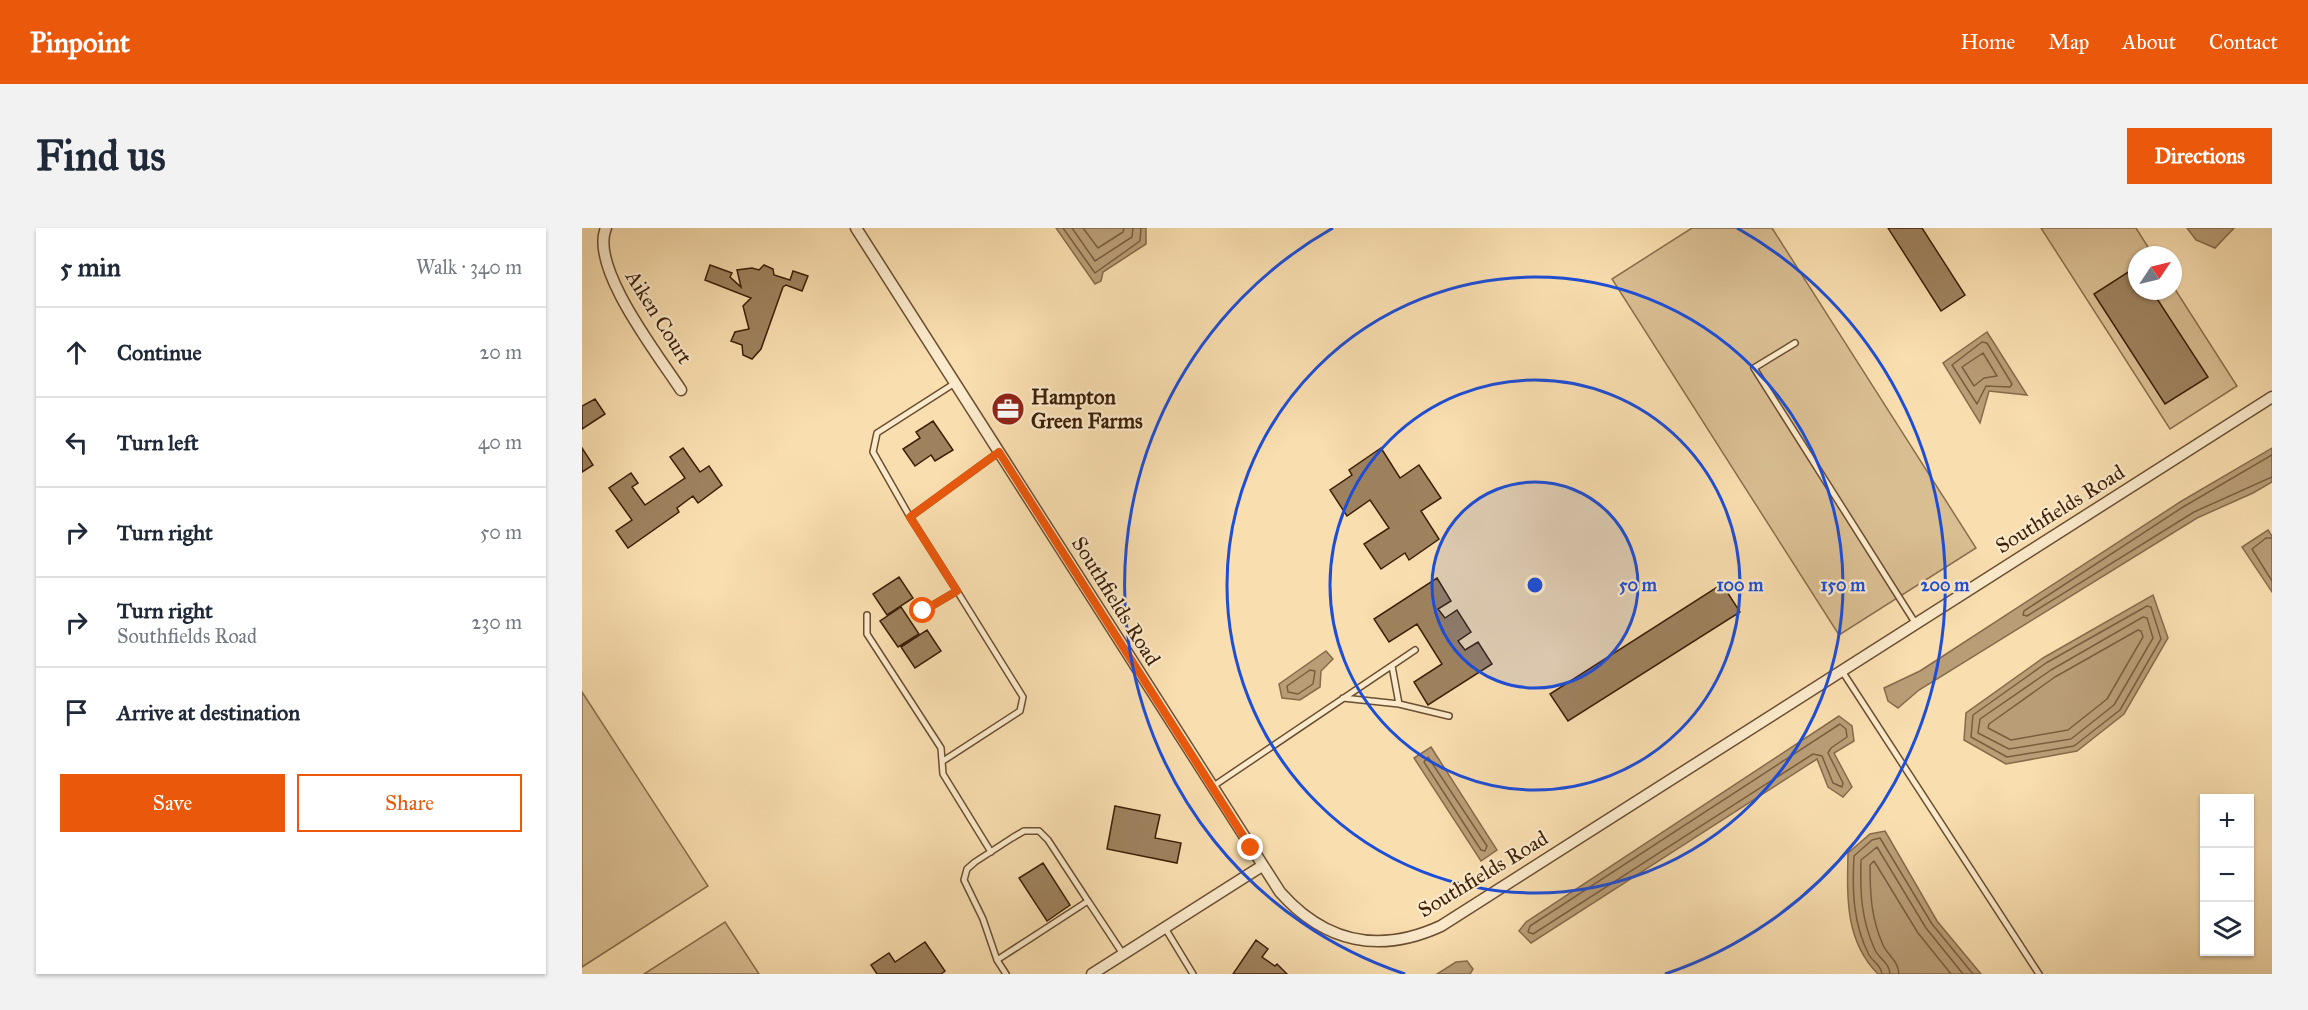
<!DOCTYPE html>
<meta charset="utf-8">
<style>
:root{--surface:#fff;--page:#f2f2f3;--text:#1f2937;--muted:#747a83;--line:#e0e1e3;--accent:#ea580c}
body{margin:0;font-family:"IM FELL Great Primer",serif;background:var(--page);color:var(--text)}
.controls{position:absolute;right:18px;bottom:18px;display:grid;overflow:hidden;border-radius:0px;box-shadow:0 2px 4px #0004}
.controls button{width:54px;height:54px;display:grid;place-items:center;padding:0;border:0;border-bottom:2px solid var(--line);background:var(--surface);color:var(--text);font:30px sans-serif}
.compass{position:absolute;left:1546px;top:18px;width:54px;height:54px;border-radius:50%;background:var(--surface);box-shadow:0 2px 4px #0004;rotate:55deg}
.stop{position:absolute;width:18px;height:18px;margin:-14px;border:4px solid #ea580c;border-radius:50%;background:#fff}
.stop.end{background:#ea580c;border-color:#fff;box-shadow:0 2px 6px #0008}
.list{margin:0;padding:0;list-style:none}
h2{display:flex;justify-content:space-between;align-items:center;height:78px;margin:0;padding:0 24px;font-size:26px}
h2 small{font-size:20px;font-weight:400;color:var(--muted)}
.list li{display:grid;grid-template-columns:39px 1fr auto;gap:18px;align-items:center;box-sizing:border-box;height:90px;padding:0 24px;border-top:2px solid var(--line)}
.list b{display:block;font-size:22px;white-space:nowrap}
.list p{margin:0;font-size:20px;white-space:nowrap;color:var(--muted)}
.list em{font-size:20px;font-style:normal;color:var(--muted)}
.actions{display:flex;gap:12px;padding:18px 24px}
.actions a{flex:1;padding:14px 0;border:2px solid var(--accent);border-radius:0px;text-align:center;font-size:21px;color:var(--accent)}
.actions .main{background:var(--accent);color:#fff}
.icon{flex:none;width:33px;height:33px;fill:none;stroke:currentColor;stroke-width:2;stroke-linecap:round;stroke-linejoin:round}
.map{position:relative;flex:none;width:1690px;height:746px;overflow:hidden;border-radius:0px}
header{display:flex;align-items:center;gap:36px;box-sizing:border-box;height:84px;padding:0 30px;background:var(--accent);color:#fff}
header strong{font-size:28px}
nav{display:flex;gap:33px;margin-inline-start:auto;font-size:21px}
.intro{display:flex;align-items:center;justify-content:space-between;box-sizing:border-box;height:144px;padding:0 36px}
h1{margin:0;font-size:42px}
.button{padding:15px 27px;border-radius:0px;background:var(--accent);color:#fff;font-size:21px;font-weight:700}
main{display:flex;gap:36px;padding:0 36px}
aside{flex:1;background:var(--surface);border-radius:0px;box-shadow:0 2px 4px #0004}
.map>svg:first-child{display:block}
</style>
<header>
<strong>Pinpoint</strong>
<nav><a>Home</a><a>Map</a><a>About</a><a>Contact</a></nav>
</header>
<div class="intro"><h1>Find us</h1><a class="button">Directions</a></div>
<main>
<aside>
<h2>5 min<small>Walk · 340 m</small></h2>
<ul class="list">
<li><svg class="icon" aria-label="ahead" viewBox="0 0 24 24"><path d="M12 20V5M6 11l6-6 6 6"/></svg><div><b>Continue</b></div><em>20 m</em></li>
<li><svg class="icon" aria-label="left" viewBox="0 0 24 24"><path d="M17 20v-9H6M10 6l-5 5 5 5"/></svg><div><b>Turn left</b></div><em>40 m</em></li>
<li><svg class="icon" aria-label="right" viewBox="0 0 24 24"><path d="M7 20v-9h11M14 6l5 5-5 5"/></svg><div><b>Turn right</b></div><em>50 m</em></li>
<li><svg class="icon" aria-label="right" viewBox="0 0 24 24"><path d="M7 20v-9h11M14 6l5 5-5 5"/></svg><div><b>Turn right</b><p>Southfields Road</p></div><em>230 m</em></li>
<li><svg class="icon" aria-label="arrive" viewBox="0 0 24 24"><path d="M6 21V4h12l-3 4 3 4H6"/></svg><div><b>Arrive at destination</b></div></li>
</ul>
<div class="actions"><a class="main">Save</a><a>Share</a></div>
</aside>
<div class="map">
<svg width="1690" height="746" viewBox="0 0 1690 746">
<rect width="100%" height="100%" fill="#f9deaf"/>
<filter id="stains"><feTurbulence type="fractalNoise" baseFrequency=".00333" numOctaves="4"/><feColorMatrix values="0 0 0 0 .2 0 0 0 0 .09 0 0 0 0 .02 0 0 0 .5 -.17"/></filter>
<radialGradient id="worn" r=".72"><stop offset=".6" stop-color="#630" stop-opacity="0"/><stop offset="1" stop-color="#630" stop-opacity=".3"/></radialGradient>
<!-- green -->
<path fill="#d9be92" stroke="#8a6e4c" stroke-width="1.5" d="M1110,0h80l204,320 -137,87 -227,-356z
M1459,0h95l17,27h-16v36h36v-5l64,100 -67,43z
M0,464l126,194 -126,81z
M143,694l34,52h-115z"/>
<!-- water -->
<path fill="#b99d76" stroke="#876b4a" stroke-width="1.5" d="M474,0h90v16l-43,28 -2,9 -6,3z
M1605,0h47l-19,20 -19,-8z
M1405,104l40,63 -38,-4 -9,32 -37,-60z
M1690,220v34l-19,11 -56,25 -278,172 -21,18 -10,-7 -4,-13 36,-17 260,-169z
M1686,302l4,6v56l-30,-45z
M1571,367l15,43 -44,76 -47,37 -71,13 -42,-24 2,-27 77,-55z
M744,423l7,8 -12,12 -1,16 -20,13 -18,-2 -3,-14z
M1257,488l13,10 2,15 -20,12 18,34 -9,10 -15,-10 -11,-28 -286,184 -12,-12 7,-9z
M849,519l66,103 -16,11 -67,-103z
M1303,603l52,90 44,53h-103c-33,-33 -31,-77 -30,-121l22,-19z
M885,733l6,8 -3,5h-33l19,-12z"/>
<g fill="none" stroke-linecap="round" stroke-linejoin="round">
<!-- shore -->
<path stroke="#7a5e3e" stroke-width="1.5" d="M481,0l32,45 45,-32 1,-13
M490,0l23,33 37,-24 1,-9
M501,0l15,20 25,-16 1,-4
M1400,114l5,1 25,41 -2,3 -24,-1 -9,18 -25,-39z
M1401,125l14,23 -13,2 -10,8 -12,-19z
M1690,227l-89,52 -159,104 -1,4 4,1 167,-104 78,-35
M1690,310h-6l-14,11 20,32
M1565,378l4,1 10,32 -41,71 -46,36 -67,11 -36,-20 2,-22 73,-52z
M1561,389l4,1 6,20 -39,67 -43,34 -62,10 -31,-16 2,-14 71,-49z
M1556,402l3,1 2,6 -36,62 -39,31 -57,10 -23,-12 1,-4 66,-47z
M728,442l5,1 -2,13 -15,10 -10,-2 -1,-6z
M1258,496l6,5 1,8 -16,11 -3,5 15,30 -1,4 -9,-4 -11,-27 -9,-2 -280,180 -5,-2 2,-6z
M846,529l59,89 -2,5 -4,-1 -57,-88z
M1300,746c-1,-9 -9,-12 -13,-19 -16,-31 -17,-65 -15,-99l18,-16 8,-2 52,86 41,50
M1308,746c-1,-12 -10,-14 -15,-24 -14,-31 -15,-57 -14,-90l16,-13 49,81 37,46
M1317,746c-1,-14 -11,-18 -16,-29 -12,-27 -13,-51 -13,-80l4,-4 44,72 33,41"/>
</g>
<!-- building -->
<path fill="#9e825e" stroke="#3c1f07" stroke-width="1.5" d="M1306,0h34l43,67 -24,16z
M128,37l22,8 -2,4 11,10 -4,-17 15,-2 7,2 5,-5 9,4 1,6 16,5 3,-9 15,5 -6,15 -16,-6 -3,2 -22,62 -9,10 -9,-4 -1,-10 -11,-4 4,-9 14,-3 -6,-23 8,-8 -46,-18z
M1554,39l1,24h15l56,86 -43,27 -71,-110z
M13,171l10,15 -23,15v-23z
M351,193l20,29 -18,11 -4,-6 -16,11 -12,-17 17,-11 -4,-6z
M0,220l11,17 -11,7z
M101,220l17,24 9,-6 13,19 -24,18 -5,-7 -16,12 2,4 -51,36 -12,-17 16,-11 -23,-32 22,-15 7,10 -6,4 13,18 40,-27 -15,-21z
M799,220l19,30 19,-13 22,33 -20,13 18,28 -30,21 -4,-7 -24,16 -17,-25 25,-16 -19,-28 -23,16 -17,-26 22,-15 -3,-5z
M317,349l14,21 -26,17 -14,-21z
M855,350l14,23 -13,8 7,9 12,-8 14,22 -13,9 7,9 13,-8 14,22 -64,41 -14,-23 28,-18 -25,-40 -28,18 -15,-23z
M1140,356l18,28 -172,109 -18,-27z
M319,379l18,27 -21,13 -18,-26z
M345,402l14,21 -26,17 -14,-21z
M533,578l45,9 -5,23 26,5 -4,20 -70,-14z
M461,635l27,42 -23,16 -28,-43z
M674,712l12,9 -6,8 13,9 2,-2 10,10h-54z
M343,714l20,29 -4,3h-64l-6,-9 18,-12 6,9z"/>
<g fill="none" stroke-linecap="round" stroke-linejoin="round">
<!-- lane casing -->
<g stroke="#6b4f31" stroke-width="8">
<path id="lane" d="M1213,115l-41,25 162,256
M373,155l-78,50 -4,19 37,65 89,-65
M328,289l47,74 -34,20
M285,387v19l74,114 2,26 48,78
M810,438l7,38
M1260,443l197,303
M761,470l56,6 50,12
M361,533l77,-50 3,-14 -66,-106
M630,559l203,-137
M583,700l28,46
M415,732l-14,-41 -19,-39 3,-11 8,-7 37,-24 12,-7h15l9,9 40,61
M424,746l-9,-14 91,-59 35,53"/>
</g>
<!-- street casing -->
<g stroke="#6b4f31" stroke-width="13">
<path id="street" d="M24,0c-17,39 53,128 75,162
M274,0l424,664c45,51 100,62 161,34l831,-529
M510,746l170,-108"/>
</g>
<!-- lane -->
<use href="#lane" stroke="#fbeacb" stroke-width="5"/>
<!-- street -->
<use href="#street" stroke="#fbeacb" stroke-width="10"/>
</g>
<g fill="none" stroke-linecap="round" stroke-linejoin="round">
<!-- route -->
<path stroke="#ea580c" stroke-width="8" d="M341,383l34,-20 -47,-74 89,-65 252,396"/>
</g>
<!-- distance rings -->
<circle cx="953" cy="357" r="103" fill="#1d4ed8" fill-opacity=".12"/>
<g fill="none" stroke="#1d4ed8" stroke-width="3">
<circle cx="953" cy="357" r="103"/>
<circle cx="953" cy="357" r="205"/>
<circle cx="953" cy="357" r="308"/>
<path d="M823 746A410 410 0 0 1 751 0M1155 0A410 410 0 0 1 1083 746"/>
</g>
<!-- icons -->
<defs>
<g id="office-disc" transform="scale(1.725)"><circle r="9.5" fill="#8f2418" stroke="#fbeacb"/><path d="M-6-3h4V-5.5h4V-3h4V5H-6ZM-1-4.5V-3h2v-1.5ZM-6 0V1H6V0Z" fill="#fff"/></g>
</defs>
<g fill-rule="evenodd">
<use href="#office-disc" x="426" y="181"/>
</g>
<g text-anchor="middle" stroke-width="4.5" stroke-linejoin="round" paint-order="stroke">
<!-- street labels -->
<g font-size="21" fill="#3c1f07" stroke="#fbeacb">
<text transform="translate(77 89) rotate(58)" y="7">Aiken Court</text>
<text transform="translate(1478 281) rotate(-32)" y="7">Southfields Road</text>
<text transform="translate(534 373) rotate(58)" y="7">Southfields Road</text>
<text transform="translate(901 646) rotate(-31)" y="7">Southfields Road</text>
</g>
<!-- poi labels -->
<g font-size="21" font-weight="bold" fill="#3c1f07" stroke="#fbeacb" text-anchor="start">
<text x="449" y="176">Hampton<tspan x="449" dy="24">Green Farms</tspan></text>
</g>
</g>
<circle cx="953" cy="357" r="9" fill="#1d4ed8" stroke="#fbeacb" stroke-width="3"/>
<g font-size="18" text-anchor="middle" font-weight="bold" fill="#1d4ed8" stroke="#fbeacb" stroke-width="4.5" stroke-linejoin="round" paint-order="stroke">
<text x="1056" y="363">50 m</text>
<text x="1158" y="363">100 m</text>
<text x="1261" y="363">150 m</text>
<text x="1363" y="363">200 m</text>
</g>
<rect width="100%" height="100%" filter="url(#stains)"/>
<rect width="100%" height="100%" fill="url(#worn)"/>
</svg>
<div class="controls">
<button>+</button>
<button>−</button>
<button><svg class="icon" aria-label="layers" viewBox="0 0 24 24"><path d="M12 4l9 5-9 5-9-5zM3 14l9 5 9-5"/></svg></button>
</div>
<svg class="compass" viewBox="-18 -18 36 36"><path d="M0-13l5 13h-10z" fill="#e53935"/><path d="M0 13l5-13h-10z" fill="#747a83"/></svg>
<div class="stop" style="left:341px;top:383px"></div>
<div class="stop end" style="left:669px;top:620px"></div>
</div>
</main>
